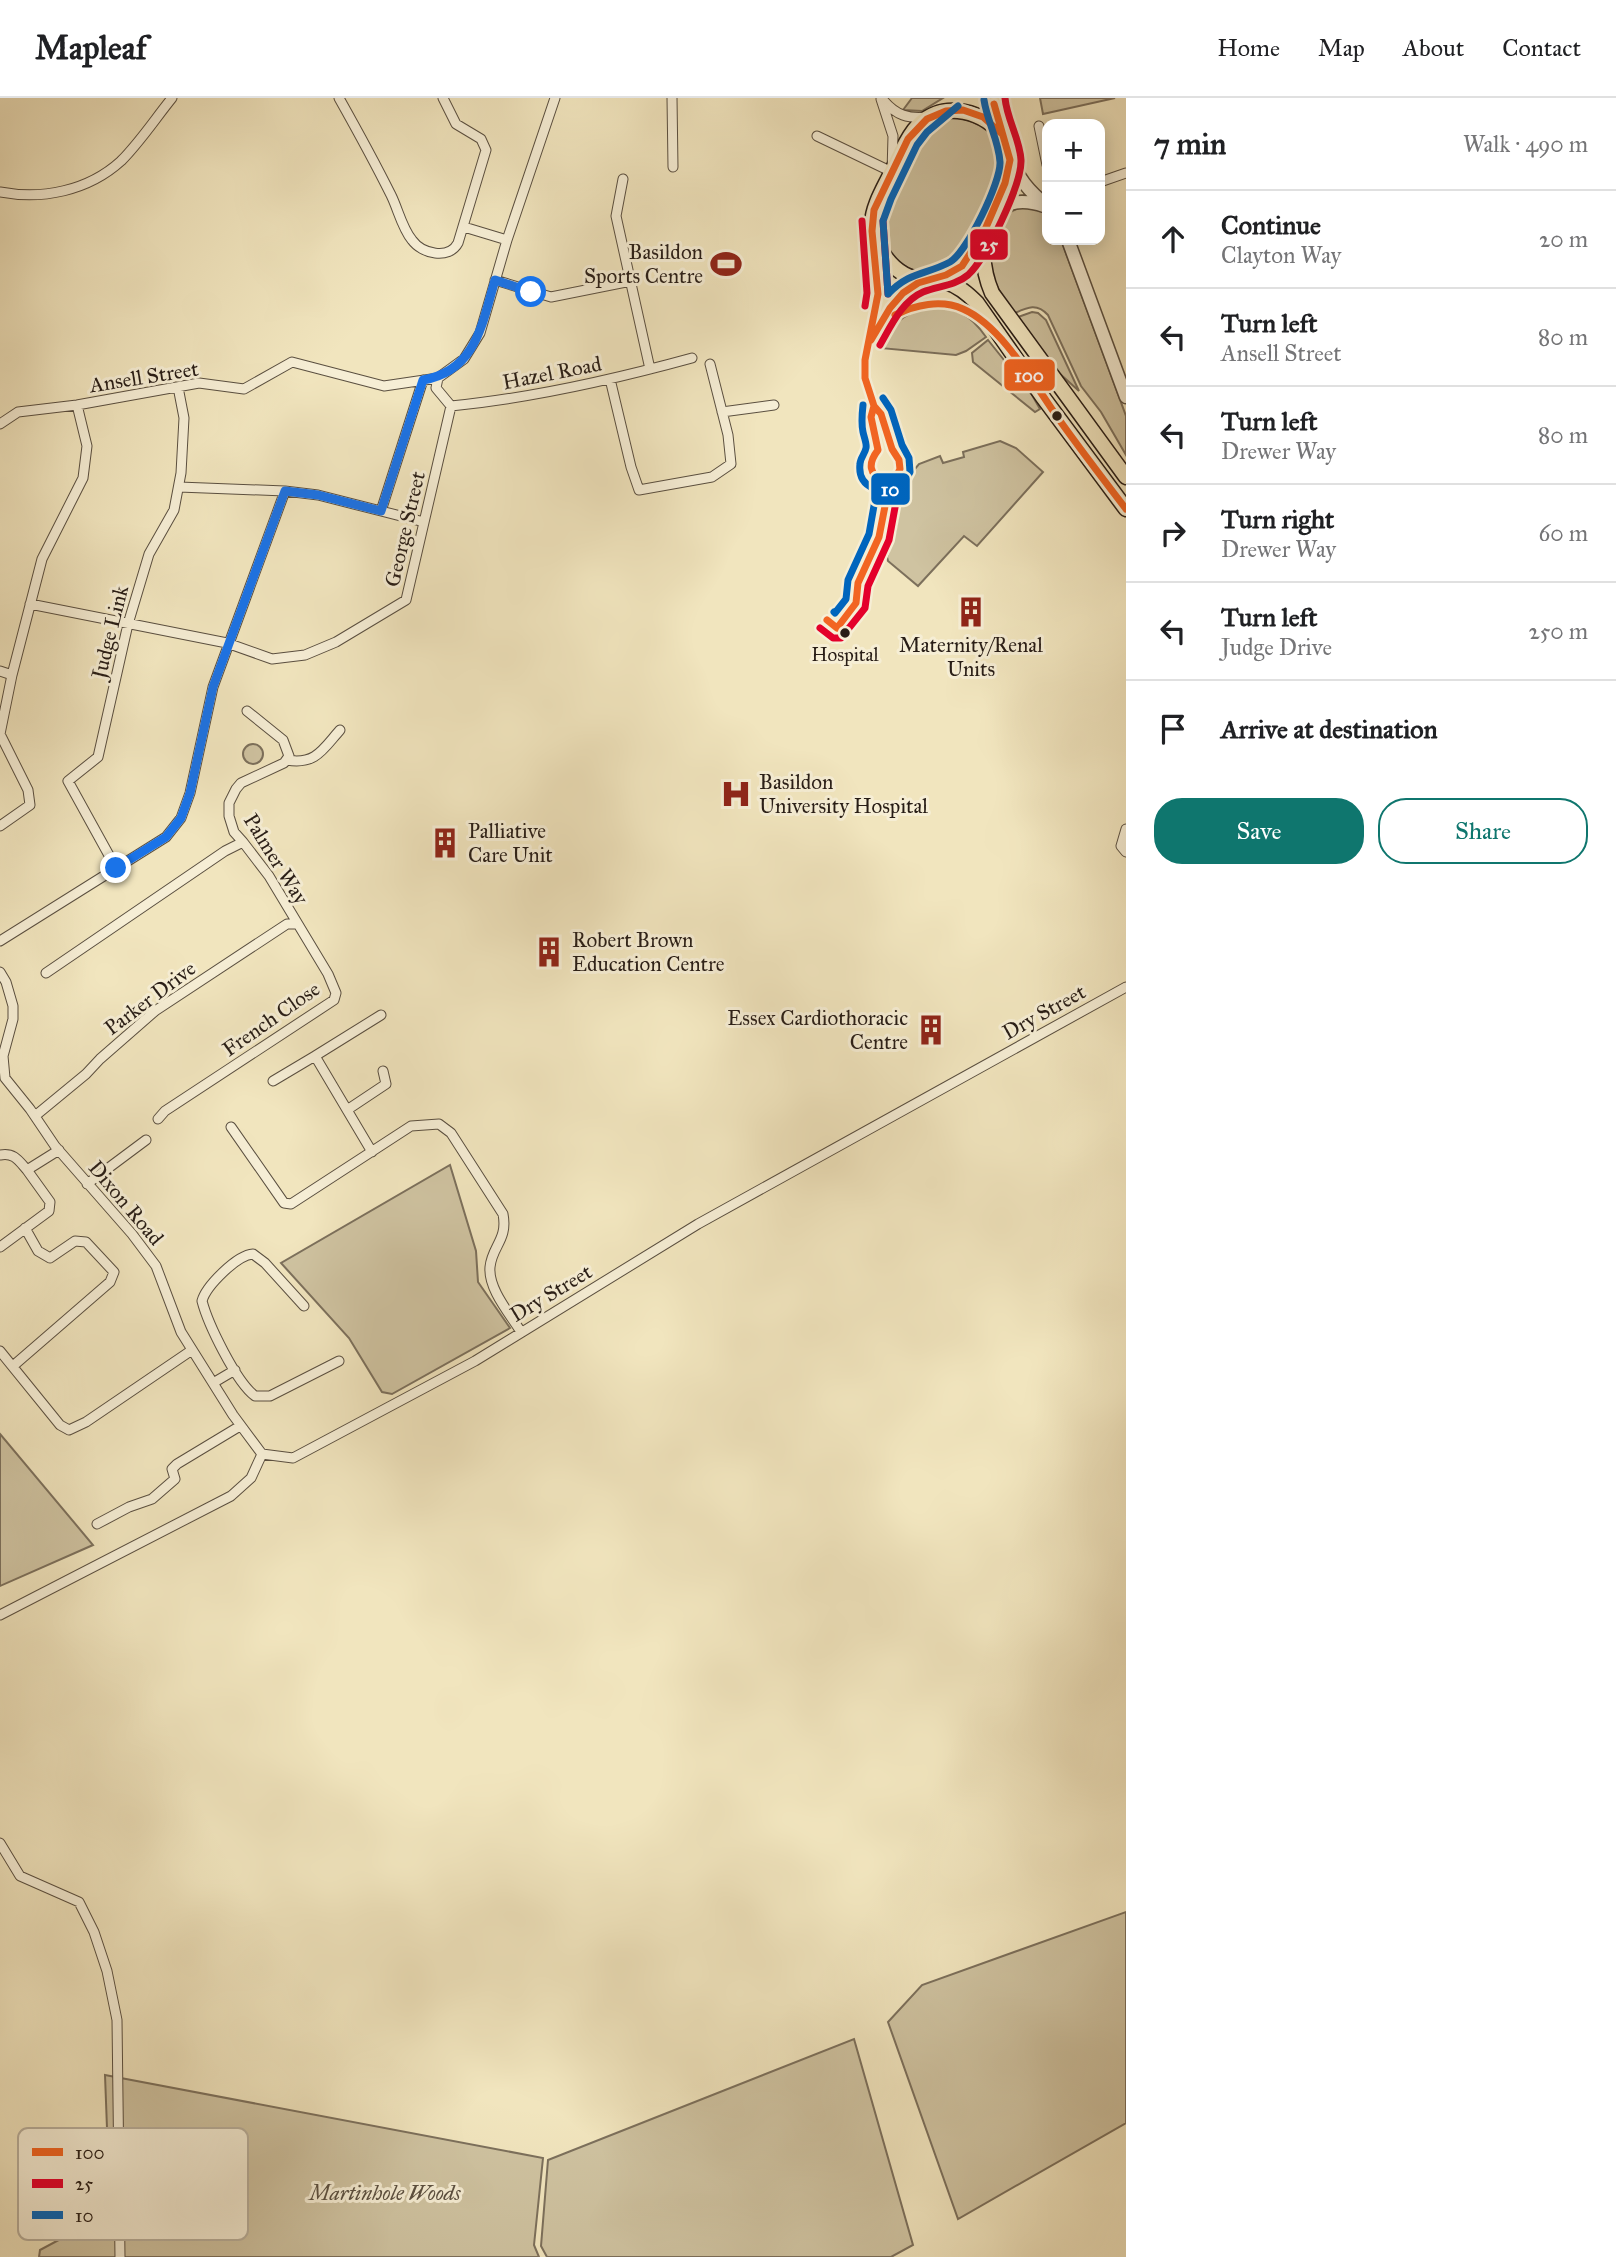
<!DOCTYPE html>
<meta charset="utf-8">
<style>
:root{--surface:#fff;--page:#f6f6f6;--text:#202124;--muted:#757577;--line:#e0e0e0;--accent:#0f766e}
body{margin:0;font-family:"IM FELL Great Primer",serif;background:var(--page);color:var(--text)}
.controls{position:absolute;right:21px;top:21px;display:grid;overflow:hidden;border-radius:14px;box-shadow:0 4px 18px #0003}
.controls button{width:63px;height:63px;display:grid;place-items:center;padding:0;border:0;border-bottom:2px solid var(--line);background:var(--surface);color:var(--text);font:35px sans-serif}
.stop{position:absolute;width:21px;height:21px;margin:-16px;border:5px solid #1a73e8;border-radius:50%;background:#fff}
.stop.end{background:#1a73e8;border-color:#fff;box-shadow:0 2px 7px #0008}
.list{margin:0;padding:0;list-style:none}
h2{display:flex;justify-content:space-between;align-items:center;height:91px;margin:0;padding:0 28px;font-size:30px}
h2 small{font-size:23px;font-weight:400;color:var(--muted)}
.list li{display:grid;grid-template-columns:46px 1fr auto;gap:21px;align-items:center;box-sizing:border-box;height:98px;padding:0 28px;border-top:2px solid var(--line)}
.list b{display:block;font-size:26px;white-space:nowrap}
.list p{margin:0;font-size:23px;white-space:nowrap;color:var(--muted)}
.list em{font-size:23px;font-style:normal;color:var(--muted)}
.actions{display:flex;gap:14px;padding:21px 28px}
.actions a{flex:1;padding:16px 0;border:2px solid var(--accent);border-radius:28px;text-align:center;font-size:24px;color:var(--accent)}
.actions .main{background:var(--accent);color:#fff}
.icon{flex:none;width:38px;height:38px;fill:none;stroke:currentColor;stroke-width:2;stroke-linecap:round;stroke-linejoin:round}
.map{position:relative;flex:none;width:1126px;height:2159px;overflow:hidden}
header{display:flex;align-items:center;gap:42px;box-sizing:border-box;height:98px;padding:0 35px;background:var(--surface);border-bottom:2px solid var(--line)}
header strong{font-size:33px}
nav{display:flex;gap:38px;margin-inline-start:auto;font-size:24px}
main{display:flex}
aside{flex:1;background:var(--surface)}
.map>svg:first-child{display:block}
</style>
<header>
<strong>Mapleaf</strong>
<nav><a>Home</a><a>Map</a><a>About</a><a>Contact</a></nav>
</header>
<main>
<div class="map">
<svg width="1126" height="2159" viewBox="0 0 1126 2159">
<rect width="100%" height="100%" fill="#f1e5be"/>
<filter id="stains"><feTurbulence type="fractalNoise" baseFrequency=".00286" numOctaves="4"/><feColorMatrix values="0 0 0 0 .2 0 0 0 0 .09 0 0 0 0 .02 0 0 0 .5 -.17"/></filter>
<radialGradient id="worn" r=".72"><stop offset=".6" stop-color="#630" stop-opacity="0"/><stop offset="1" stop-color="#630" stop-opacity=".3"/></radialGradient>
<!-- green -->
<path fill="#cfc3a1" stroke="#7c705c" stroke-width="2" d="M912,0h31l-21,13 -19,-1z
M1040,0h75l-72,16z
M950,19c28,2 60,19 53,53 -3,15 -14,31 -20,45 -9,17 -15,38 -31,50 -25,19 -61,1 -70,-27 -2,-7 -1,-14 -1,-21 9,-24 30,-77 49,-92 6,-5 12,-6 20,-8z
M1022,109l17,2 7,4 1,27h14l65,176v39l-25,-43 -20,-26 -33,-71c-11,-12 -20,-8 -33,-2 -6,-7 -12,-15 -16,-23 -16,-30 -13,-72 23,-83z
M926,210c30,-2 44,6 60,29l-20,14 -10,4 -76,-7c8,-21 24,-35 46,-40z
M1032,214l6,1 8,7 33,71 -20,-18 -41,-56z
M988,242l44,55 8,14 -5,3 -62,-50 -1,-9z
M1000,343l16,7 27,24 -66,74 -13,-10 -46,50 -30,-25 -1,-4 8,-24 6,-36 8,-11 5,-16 5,-6 21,-8 3,7 21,-6 -1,-5z
M243 656a10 10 0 1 1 20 0a10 10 0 1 1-20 0Z
M450,1067l26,86 2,31 32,46 -118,66 -10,-2 -33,-54 -68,-75z
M0,1336l93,111 -93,41z
M1126,1814v211l-168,96 -70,-197 34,-37z
M854,1941l59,206 -22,12h-344l-6,-11 7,-86z
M105,1977l438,83 -9,87 5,12h-500l1,-7 30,-16 38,-79z"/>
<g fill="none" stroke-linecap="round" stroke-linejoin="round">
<!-- minor casing -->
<g stroke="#5a4f40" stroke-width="11">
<path id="minor" d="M339,0c18,32 36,65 52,97 7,14 11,33 21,45 10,14 37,20 46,3l28,-93 -5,-11 -25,-15 -13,-26
M672,0l1,69
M884,3c12,14 24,18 43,16
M1039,28l8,39
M817,38l75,36 1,-36 -12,-37
M623,81l-7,37 34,153
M1100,84l26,-9
M0,94c42,8 88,-1 121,-31 19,-19 34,-42 51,-63
M464,129l43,13
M495,182l56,17 80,-16
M438,280l-2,10 15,18c82,-8 161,-26 241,-48
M610,281l21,88 8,23 73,-13 19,-13 -3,-29 -18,-71
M722,314l52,-7
M0,326l18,-12 59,-7 122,-22 45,6 48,-27 92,24 54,-8 26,-19 16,-26 27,-93 48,-142
M179,389l106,4 33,4 63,16 42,-131
M381,413l43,11
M30,506l197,39 45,16 33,-4 31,-13 70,-42 45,-194
M0,573l12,4
M287,662c29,5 36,-11 53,-30
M0,728l30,-21 -2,-15 -28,-56 12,-59 30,-116 41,-81 4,-32 -10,-41
M1126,731l-5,17 5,6
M116,770l-48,-87 30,-24 30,-133 21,-70 25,-44 7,-37 3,-55 -6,-31
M0,843l166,-104 15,-19 9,-25 23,-106 72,-196
M0,874l6,10 7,24v13l-10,37 2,22 25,31 25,37 77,88 24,32 25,66 52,83 29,39
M46,875l179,-122 18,-9
M273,983l42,-25
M347,1012l39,-26 -3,-13
M35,1018l51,-42 14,-15 55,-48 132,-87h9
M158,1021l7,-8 169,-111 2,-7 -8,-19 -59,-98 -26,-34 -9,-10 -5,-16v-13l7,-14 5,-6 43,-20 5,-7 -6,-16 -36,-29
M231,1029l53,76 7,1 120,-78 28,-2 12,9 52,81c5,26 -11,32 -13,53 -2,22 20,47 31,65
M372,1054l-57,-96 66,-41
M0,1057c14,-3 19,6 27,15
M87,1086l59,-44
M0,1149l49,-36 1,-9 -23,-32 32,-20
M304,1208l-39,-43 -12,-9c-16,1 -47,32 -51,47 6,23 34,81 53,95h15l69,-35
M0,1253l60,74 9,5 17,-8 106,-72
M13,1268l97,-84 4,-10 -28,-30 -11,-1 -25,17 -12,-7 -13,-23
M213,1285l22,-13
M97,1426l32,-17 23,-8 23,-20 -3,-10 5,-5 63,-38
M0,1517l231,-119 20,-18 11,-24 31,4 182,-97 223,-137 428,-237
M0,1745l20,33 59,26 15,30 13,39 10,49 3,237"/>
</g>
<!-- tertiary casing -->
<g stroke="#5a4f40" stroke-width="15">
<path id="tertiary" d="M1010,57c7,23 19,36 37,51
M990,119c15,-17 34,-18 54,-11
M1068,142l58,157"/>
</g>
<!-- primary casing -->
<g stroke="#281d16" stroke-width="17">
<path id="primary" d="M1002,36c-24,-26 -64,-34 -88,-4 -10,13 -16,29 -23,43 -7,15 -18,32 -19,50 0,11 4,20 10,29 10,16 24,27 43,28 7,1 14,0 21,2 13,4 22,12 31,21l65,93 84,113
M985,129c-4,23 -2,45 7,66l134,184
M935,181l17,-6 19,-17 37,-81 2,-21 -11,-28 -5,-28"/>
</g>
<!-- minor -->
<use href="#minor" stroke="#f6eed5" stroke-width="9"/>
<!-- tertiary -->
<use href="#tertiary" stroke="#f6eed5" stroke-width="12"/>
<!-- primary -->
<use href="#primary" stroke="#f1e5be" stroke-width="14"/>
<!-- bus-1 casing -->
<g stroke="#f6eed5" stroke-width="12">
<path id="bus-1" d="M895,217c20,-10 46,-16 68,-6 39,17 71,75 95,109 22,31 45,61 68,91
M871,242l19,-32 13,-15 15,-10 28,-8 16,-9 22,-34 21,-49 5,-23 -16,-56
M874,308l7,8 11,35 7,11 1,9 -4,8 -11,4c-17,-6 -17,-18 -7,-31l-7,-33z
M874,308l-9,-28v-18l13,-66 -6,-63 2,-21 34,-71 19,-20 19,-8 17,-1 20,7 19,17
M827,522l10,8 19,-25 2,-20 21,-46 7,-36 -1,-20"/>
</g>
<!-- bus-2 casing -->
<g stroke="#f6eed5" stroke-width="12">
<path id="bus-2" d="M862,123l5,72 -2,13
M883,123l5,73
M880,247c11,-19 22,-44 43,-53 15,-6 32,-6 45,-17 18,-16 54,-91 53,-115 -1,-21 -14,-40 -16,-62
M820,530l13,10h8l24,-30 3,-22 21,-46 7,-38 -1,-22"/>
</g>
<!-- bus-3 casing -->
<g stroke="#f6eed5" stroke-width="12">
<path id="bus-3" d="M958,8l-31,26 -10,13 -26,54 -8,22 5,73c22,-23 38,-19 62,-32 17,-10 51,-80 50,-100 -1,-21 -13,-41 -16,-62
M863,307c-1,9 -2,18 0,27 1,5 4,12 3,16 -1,6 -6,10 -6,16 -3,26 24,31 43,21l7,-13 -1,-14 -7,-13 -11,-35 -8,-12
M834,514l1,1 11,-14 2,-19 21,-46 6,-34v-18"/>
</g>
<!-- bus-1 -->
<use href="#bus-1" stroke="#f26522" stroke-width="7"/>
<!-- bus-2 -->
<use href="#bus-2" stroke="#e4002b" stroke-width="7"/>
<!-- bus-3 -->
<use href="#bus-3" stroke="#0065bd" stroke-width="7"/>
</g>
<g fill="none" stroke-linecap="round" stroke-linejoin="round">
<!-- route -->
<path stroke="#1a73e8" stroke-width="9" d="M116,770l50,-31 15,-19 9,-25 23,-106 72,-196 33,4 63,16 42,-131c53,-9 59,-56 72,-100l36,12"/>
</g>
<!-- icons -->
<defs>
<g id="stadium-bare" transform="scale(2.415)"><path d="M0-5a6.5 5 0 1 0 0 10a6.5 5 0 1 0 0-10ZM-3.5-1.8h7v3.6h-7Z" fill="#8f2418" stroke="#f6eed5" stroke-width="2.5" paint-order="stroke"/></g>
<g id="building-bare" transform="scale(2.415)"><path d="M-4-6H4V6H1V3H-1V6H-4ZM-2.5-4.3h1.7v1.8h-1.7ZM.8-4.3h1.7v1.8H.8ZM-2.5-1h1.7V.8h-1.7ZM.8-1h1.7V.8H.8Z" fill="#8f2418" stroke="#f6eed5" stroke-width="2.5" paint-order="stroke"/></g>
<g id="hospital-bare" transform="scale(2.415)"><path d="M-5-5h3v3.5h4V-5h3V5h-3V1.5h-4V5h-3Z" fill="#8f2418" stroke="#f6eed5" stroke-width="2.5" paint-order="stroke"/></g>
</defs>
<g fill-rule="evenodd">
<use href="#stadium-bare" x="726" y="166"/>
<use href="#building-bare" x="971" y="514"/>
<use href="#hospital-bare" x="736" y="696"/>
<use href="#building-bare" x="445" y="745"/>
<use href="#building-bare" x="549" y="854"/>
<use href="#building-bare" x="931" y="932"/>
</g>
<!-- markers -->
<g fill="#281d16" stroke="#f6eed5" stroke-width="2.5">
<circle cx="1057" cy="318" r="6"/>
<circle cx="845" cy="535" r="6"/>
</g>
<g text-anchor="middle" stroke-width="6" stroke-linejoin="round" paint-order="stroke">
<!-- bus labels -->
<g font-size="19" fill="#281d16" stroke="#f6eed5">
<text x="845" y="563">Hospital</text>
</g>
<!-- poi labels -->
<g font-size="21" fill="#281d16" stroke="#f6eed5" text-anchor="start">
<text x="703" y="161" text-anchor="end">Basildon<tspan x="703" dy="24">Sports Centre</tspan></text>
<text x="971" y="554" text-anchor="middle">Maternity/Renal<tspan x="971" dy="24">Units</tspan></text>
<text x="759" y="691">Basildon<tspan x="759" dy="24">University Hospital</tspan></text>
<text x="468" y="740">Palliative<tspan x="468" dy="24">Care Unit</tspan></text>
<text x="572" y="849">Robert Brown<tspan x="572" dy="24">Education Centre</tspan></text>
<text x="908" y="927" text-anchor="end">Essex Cardiothoracic<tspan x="908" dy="24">Centre</tspan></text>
</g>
<!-- street labels -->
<g font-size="21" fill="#281d16" stroke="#f6eed5">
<text transform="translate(552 275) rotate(-11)" y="7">Hazel Road</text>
<text transform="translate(144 279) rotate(-9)" y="7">Ansell Street</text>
<text transform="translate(405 431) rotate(-77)" y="7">George Street</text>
<text transform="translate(110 534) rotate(-76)" y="7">Judge Link</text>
<text transform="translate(276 761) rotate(58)" y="7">Palmer Way</text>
<text transform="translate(150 900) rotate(-37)" y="7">Parker Drive</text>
<text transform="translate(1044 914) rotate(-29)" y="7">Dry Street</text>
<text transform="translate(271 921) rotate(-35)" y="7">French Close</text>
<text transform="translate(126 1105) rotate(50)" y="7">Dixon Road</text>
<text transform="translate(551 1195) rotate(-31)" y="7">Dry Street</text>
</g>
<!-- park labels -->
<g font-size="21" font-style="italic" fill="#5a4f40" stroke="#f6eed5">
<text x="385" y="2102">Martinhole Woods</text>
</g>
</g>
<!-- legend -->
<rect x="18" y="2030" width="230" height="112" rx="10" fill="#f6eed5" stroke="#b8af9c" stroke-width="2"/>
<rect x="32" y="2050" width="31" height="8" fill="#f26522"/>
<rect x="32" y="2081" width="31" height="9" fill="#e4002b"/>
<rect x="32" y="2113" width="31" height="8" fill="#0065bd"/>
<g font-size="19" fill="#281d16">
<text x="75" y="2061">100</text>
<text x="75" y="2092">25</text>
<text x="75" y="2124">10</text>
</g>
<g stroke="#f6eed5" stroke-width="2.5">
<rect x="969" y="130" width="40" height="33" rx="7" fill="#e4002b"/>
<rect x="1003" y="260" width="53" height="34" rx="7" fill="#f26522"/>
<rect x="870" y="374" width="41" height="34" rx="7" fill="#0065bd"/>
</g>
<g font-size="19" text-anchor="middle" font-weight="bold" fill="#fff">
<text x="989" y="153">25</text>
<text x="1029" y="284">100</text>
<text x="890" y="398">10</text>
</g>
<rect width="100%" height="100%" filter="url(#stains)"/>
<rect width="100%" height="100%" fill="url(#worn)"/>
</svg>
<div class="controls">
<button>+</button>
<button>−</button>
</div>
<div class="stop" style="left:531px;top:194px"></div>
<div class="stop end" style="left:116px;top:770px"></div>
</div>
<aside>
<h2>7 min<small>Walk · 490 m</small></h2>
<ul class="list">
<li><svg class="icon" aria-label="ahead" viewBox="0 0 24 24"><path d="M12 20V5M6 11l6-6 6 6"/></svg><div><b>Continue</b><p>Clayton Way</p></div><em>20 m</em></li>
<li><svg class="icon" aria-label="left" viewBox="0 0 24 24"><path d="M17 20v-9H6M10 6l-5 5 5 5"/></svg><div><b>Turn left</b><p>Ansell Street</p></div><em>80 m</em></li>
<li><svg class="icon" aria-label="left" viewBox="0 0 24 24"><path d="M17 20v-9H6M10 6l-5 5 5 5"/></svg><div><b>Turn left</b><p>Drewer Way</p></div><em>80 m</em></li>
<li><svg class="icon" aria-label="right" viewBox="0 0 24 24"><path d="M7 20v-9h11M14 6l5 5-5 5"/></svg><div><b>Turn right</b><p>Drewer Way</p></div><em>60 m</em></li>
<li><svg class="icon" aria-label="left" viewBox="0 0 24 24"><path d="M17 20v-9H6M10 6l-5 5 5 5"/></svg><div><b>Turn left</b><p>Judge Drive</p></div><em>250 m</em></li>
<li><svg class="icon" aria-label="arrive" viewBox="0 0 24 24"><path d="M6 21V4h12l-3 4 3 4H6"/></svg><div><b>Arrive at destination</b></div></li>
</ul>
<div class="actions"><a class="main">Save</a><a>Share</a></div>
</aside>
</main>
